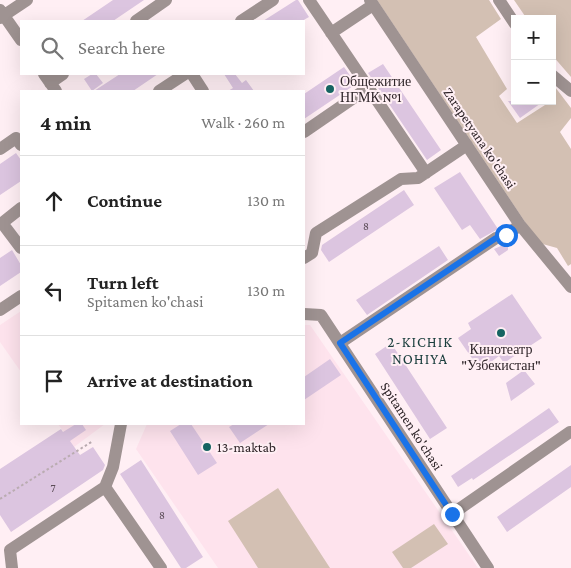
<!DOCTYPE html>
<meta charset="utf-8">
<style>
:root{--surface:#fff;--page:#f6f6f6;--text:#222;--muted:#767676;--line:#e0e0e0}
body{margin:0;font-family:"Crimson Pro",serif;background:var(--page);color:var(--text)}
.controls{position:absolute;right:15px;top:15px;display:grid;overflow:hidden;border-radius:0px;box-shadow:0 5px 20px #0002}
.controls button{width:45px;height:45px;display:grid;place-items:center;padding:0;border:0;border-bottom:1px solid var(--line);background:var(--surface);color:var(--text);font:25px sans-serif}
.stop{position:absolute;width:15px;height:15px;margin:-11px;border:4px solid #1a73e8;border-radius:50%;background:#fff}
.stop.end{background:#1a73e8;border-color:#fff;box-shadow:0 1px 5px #0008}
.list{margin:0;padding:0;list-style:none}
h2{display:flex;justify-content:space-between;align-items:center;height:65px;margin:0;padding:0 20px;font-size:21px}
h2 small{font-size:16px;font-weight:400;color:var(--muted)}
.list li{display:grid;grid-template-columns:32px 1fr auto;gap:15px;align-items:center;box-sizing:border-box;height:90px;padding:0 20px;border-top:1px solid var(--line)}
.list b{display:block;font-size:19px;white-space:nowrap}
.list p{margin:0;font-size:16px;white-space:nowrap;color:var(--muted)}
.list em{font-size:16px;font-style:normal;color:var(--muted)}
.icon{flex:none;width:28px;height:28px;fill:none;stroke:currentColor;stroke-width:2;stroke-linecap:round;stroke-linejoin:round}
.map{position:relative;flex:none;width:571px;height:568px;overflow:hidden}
.search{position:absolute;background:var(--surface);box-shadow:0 5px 20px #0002;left:20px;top:20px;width:285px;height:55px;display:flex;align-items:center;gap:12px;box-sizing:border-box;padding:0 18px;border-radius:0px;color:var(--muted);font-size:19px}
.panel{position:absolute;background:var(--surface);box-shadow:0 5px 20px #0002;left:20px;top:90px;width:285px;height:335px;border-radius:0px}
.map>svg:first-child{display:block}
</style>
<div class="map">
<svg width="571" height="568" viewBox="0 0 571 568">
<rect width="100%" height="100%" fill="#ffeff4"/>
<!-- built -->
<path fill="#fee3ed" d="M21,311v61l-21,-30v-17z
M304,325h6l168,243h-260l-82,-119 11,-25h157z
M58,424h47l-31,23z"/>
<!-- green -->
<path fill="#d3c0b3" d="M377,0h112l12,19 -25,18 31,52 -8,7 18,27 28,-18 -2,-4h9v-18l19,25v10l-11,14 11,17v115l-3,2 -11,-18 -18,-5z
M514,0h57v77l-19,-22v-36h-25z
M278,488l52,80h-72l-30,-47z
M434,524l14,20 -37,24h-8l-11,-16z"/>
<!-- building -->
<path fill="#dcc5e0" d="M113,0h31l-31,21h-31z
M296,0h2l11,17 -7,4h-39z
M383,64l58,86 -14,10 -59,-87z
M344,67l12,17 -52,35v-25z
M92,74h4l7,9 -11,8 -8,-12z
M120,74h38l-25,17h-39z
M224,74h11l7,9 4,-3 8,11h-26l5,-3z
M508,101h36l-24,17z
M16,153l5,7v21l-21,14v-31z
M460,172l38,57 -18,10 -10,-14 -8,5 -28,-42z
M404,190l10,15 -85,57 -8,-12 1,-5z
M508,243v7l-9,6 -5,-7z
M439,246l9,14 -81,55 -11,-15z
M12,250l9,15v7l-21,14v-28z
M512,294l30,44 -38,25 -5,-7 -19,14 -22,-32 13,-9 -3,-6z
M391,343l56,85 -17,11 -55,-85z
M330,359l11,16 -37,25v-23z
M524,370l11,14 -24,17 -5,-18z
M549,408l10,14 -86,58 -1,-2 -14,9 -7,-11z
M76,424h6l4,6 -16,11 10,14 13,-8 12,18 -2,5 -92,62 -11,-17v-46l61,-40 2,3z
M181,424h10l26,39 -19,12 -28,-44z
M234,424h35l-29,19 -11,-16z
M141,460l62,97 -17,11h-5l-61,-94z
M571,465v22l-64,45 -10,-15z"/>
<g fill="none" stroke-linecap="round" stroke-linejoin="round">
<!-- path -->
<path stroke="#baacb1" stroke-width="2" stroke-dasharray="2.5 2.5" stroke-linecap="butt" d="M0,499l93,-58"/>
<!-- minor -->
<path stroke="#9f9392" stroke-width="12" d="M309,0l117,173
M370,0l150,225 51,62
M499,0l16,24
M0,10l21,30
M0,18l27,-18
M136,21l30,-21
M241,21l32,-21
M331,33l42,-28
M44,74l12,17
M192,74l11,17
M552,75l19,16
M50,83l13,-9
M159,91l26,-17
M304,132l64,-44
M0,149l16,-11 5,7
M21,208l-19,15 19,25
M304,258l8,-5 4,-20 85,-54 17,-1 49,-33
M0,310l21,-14
M304,314l17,1 167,253
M340,343l156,-105 10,-3 14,-10
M105,487l56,81
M105,487l8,-20 8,-43
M452,514l118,-82
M12,568l-2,-18 95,-63"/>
</g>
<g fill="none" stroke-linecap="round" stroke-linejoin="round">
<!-- route -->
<path stroke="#1a73e8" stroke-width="6" d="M452,514l-112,-171 156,-105 10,-3"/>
</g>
<!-- markers -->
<g fill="#156462" stroke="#ffeff4" stroke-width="2">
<circle cx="330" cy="89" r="5"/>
<circle cx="501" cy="333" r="5"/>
<circle cx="207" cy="447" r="5"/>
</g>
<g text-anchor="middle" stroke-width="4" stroke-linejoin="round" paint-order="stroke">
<!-- number labels -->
<g font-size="11" fill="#5a4c56">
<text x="366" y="230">8</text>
<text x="53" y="492">7</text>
<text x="162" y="519">8</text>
</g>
<!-- poi labels -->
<g font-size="14" fill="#2e2428" stroke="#ffeff4" text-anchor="start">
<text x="340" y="86">Общежитие<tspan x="340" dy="16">НГМК №1</tspan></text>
<text x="501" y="354" text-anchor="middle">Кинотеатр<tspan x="501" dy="16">"Узбекистан"</tspan></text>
<text x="217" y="452">13-maktab</text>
</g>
<!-- street labels -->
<g font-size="14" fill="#2e2428" stroke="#ffeff4">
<text transform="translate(480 138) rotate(56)" y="5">Zarapetyana ko'chasi</text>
<text transform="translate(412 426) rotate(57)" y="5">Spitamen ko'chasi</text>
</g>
<!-- neighbourhood labels -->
<g font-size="15" letter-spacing="1" fill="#1c3f3e" stroke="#ffeff4">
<text x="420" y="347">2-KICHIK<tspan x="420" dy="17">NOHIYA</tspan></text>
</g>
</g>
</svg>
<div class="controls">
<button>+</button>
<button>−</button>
</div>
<div class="stop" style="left:506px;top:235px"></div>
<div class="stop end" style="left:452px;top:514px"></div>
<div class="search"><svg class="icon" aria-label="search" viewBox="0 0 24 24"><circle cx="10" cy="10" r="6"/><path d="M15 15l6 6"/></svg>Search here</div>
<section class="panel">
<h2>4 min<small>Walk · 260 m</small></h2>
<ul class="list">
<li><svg class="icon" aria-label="ahead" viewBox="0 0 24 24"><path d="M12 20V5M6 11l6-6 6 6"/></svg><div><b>Continue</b></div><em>130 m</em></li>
<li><svg class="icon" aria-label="left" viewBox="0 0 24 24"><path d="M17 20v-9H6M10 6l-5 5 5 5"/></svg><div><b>Turn left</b><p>Spitamen ko'chasi</p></div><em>130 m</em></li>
<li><svg class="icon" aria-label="arrive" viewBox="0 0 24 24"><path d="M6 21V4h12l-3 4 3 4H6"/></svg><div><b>Arrive at destination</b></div></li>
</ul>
</section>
</div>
